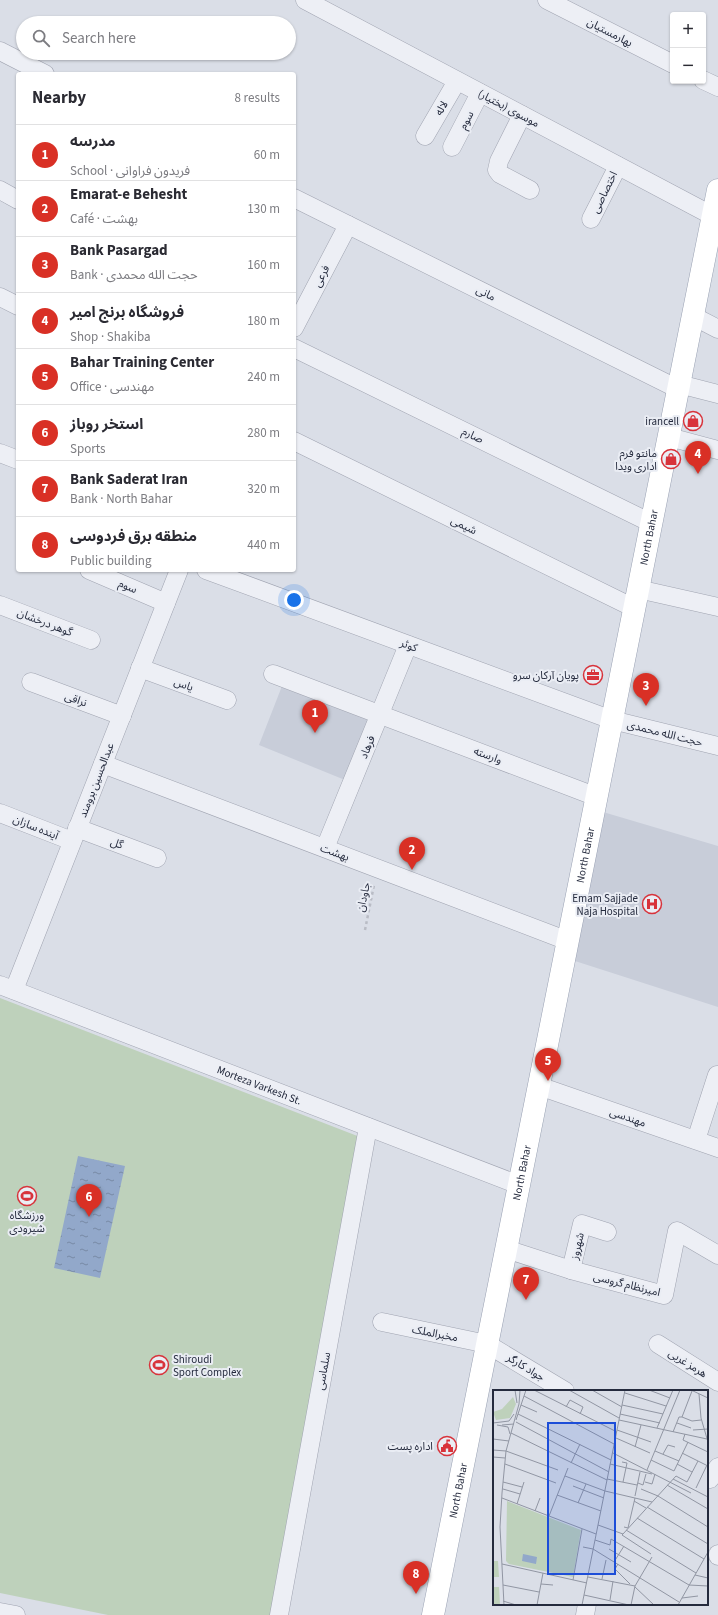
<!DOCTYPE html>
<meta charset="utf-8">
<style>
:root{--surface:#fff;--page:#f7f7f7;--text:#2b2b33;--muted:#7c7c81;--line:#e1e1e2;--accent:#d93025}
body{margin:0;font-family:"Source Sans 3","Noto Sans Arabic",sans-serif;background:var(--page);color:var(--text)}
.controls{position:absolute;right:12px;top:12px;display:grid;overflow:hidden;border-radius:4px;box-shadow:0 1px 3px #0004}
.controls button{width:36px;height:36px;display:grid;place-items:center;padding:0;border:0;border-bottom:1px solid var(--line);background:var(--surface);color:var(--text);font:20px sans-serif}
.you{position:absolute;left:294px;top:600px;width:14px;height:14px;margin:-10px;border:3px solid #fff;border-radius:50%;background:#1a73e8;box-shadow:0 0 0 6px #1a73e833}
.badge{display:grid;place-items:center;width:26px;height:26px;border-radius:50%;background:var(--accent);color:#fff;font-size:13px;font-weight:700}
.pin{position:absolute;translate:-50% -33px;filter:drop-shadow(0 1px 2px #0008)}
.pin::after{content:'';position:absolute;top:21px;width:14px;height:12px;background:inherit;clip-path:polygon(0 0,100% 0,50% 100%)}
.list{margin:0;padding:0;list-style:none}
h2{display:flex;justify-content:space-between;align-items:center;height:52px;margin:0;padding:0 16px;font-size:17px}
h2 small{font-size:13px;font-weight:400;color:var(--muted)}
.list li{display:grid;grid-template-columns:26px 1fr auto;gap:12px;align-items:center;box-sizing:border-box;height:56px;padding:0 16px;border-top:1px solid var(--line)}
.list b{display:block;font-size:15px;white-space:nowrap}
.list p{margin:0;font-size:13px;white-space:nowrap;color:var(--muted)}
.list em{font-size:13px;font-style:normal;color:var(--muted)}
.icon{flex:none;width:22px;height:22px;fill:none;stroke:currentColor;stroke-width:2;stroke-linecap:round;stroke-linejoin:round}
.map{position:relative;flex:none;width:718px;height:1615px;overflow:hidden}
.search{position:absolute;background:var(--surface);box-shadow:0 1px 3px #0004;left:16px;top:16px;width:280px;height:44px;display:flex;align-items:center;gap:10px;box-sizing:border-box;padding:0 14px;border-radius:22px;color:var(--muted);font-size:15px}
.panel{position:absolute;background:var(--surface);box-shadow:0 1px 3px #0004;left:16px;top:72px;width:280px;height:500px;border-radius:4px}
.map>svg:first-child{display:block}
</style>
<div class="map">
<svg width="718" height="1615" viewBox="0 0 718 1615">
<defs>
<pattern id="water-ripples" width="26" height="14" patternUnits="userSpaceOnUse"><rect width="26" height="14" fill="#92a8ca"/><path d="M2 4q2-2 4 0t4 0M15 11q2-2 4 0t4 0" fill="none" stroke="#7789a5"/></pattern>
</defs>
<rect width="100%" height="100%" fill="#dadee7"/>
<!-- built -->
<path fill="#c8cdd9" d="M282,686l89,35 -26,59 -86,-35z
M603,812l115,34v161l-143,-46z"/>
<!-- park -->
<path fill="#bed1bb" d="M0,998l360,139 -88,478h-164l-108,-22z"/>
<!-- water -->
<path fill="url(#water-ripples)" d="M78,1156l47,10 -25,112 -46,-10z"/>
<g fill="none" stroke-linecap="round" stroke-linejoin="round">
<!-- minor casing -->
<g stroke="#a0a4b1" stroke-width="19">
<g id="minor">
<path d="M305,0l408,216"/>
<path d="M547,0l126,64"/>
<path d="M0,51l45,23"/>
<path d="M703,80l15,7"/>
<path d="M522,115l-23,46 -2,9 3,4 30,16"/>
<path d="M425,136l32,-55"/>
<path d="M452,147l28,-54"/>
<path d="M0,190l18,10"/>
<path d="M294,198l384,191"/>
<path d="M591,219l27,-53"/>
<path d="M0,297l18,9"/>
<path d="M693,316l25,13"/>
<path d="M294,328l54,-103"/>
<path d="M294,348l357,175"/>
<path d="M679,384l39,10"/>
<path d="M669,437l49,13"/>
<path d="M294,441l340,167"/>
<path d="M0,453l18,7"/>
<path d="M89,570l77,33"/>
<path d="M206,570l406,150 106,26"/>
<path d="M638,589l80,18"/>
<path d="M0,605l91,35"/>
<path d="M140,668l87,32"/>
<path d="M273,674l324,123"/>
<path d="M31,682l91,34"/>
<path d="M103,764l465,177"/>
<path d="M0,813l72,28"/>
<path d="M77,828l80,30"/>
<path d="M325,848l83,-203"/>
<path id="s1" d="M0,985l519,200"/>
<path d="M14,990l165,-420"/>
<path d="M539,1086l179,62"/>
<path d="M696,1140l21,-65 1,1"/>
<path d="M506,1249l65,21 93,25 13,-64 41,24"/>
<path d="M571,1270l11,-46 25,8"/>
<path d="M382,1322l105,22 78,47"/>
<path d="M658,1344l60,38"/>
<path d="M710,1479l8,-12"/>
<path d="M718,1554v2"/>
<path d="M0,1612l16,3"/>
<path d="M279,1615l89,-488"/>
<path d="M585,1615l2,-11"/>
</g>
</g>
<!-- major casing -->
<g stroke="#99a1b3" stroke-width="23">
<g id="major">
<path id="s2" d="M433,1615l285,-1425"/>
</g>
</g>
<!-- path -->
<path stroke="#b9bcc5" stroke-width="2.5" stroke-dasharray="3 3" stroke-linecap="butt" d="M365,930l9,-45"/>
<!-- minor -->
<use href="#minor" stroke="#edeff5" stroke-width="18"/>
<!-- major -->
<use href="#major" stroke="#fff" stroke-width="22"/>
</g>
<!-- icons -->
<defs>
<g id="shop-ring" transform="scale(1)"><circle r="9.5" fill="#eaedf4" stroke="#d8333b" stroke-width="1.5"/><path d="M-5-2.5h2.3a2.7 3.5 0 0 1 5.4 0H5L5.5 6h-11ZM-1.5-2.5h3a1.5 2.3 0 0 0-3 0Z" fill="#d8333b"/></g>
<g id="office-ring" transform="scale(1)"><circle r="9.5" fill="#eaedf4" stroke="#d8333b" stroke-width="1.5"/><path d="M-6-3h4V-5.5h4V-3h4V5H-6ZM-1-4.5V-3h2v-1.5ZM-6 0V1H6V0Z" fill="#d8333b"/></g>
<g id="hospital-ring" transform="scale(1)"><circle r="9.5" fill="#eaedf4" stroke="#d8333b" stroke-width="1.5"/><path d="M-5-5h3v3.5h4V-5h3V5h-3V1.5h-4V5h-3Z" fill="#d8333b"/></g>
<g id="stadium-ring" transform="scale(1)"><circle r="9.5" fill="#eaedf4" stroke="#d8333b" stroke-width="1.5"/><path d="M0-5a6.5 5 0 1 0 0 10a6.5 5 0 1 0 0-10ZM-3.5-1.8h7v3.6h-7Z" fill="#d8333b"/></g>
<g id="civic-ring" transform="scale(1)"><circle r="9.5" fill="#eaedf4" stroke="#d8333b" stroke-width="1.5"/><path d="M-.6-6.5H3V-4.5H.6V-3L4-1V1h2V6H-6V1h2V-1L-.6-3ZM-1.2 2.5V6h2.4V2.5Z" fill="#d8333b"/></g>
</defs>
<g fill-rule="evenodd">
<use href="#shop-ring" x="693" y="421"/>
<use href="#shop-ring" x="671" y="459"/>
<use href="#office-ring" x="593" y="675"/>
<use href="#hospital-ring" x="652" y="904"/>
<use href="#stadium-ring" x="27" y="1196"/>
<use href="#stadium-ring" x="159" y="1365"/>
<use href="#civic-ring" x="447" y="1446"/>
</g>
<g text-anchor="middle" stroke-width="4" stroke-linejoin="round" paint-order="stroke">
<!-- street labels -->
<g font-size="11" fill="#242a3d" stroke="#eaedf4">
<text transform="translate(610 32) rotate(27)" y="4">بهارمستیان</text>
<text transform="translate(441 108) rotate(-60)" y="4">لاله</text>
<text transform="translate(509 108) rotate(28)" y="4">موسوی (بختیار)</text>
<text transform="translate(466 120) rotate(-63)" y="4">سوم</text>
<text transform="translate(604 192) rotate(-64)" y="4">اختصاصی</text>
<text transform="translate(321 276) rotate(-63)" y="4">فرعی</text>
<text transform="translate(486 293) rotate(26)" y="4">مانی</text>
<text transform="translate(473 435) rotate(26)" y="4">صارم</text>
<text transform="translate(464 525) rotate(26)" y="4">شیمی</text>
<text dy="4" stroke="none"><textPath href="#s2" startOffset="1099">North Bahar</textPath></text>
<text transform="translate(128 586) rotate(23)" y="4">سوم</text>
<text transform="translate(45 622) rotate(21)" y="4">گوهر درخشان</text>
<text transform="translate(409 645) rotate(20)" y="4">کوثر</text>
<text transform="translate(184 684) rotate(20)" y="4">یاس</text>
<text transform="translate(76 699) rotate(20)" y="4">نراقی</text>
<text transform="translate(665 733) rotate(14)" y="4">حجت الله محمدی</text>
<text transform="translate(367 747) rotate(-68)" y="4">فرهاد</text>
<text transform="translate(488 755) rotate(21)" y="4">وارسته</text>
<text transform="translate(96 780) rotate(-69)" y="4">عبدالحسین برومند</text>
<text transform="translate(36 827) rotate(22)" y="4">آینده سازان</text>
<text transform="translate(117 843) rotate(21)" y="4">گل</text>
<text transform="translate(335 852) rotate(21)" y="4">بهشت</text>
<text dy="4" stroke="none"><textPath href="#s2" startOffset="775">North Bahar</textPath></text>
<text transform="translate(363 897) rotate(-78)" y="4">جاودان</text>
<text dy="4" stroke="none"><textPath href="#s1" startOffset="278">Morteza Varkesh St.</textPath></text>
<text transform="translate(628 1117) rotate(19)" y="4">مهندسی</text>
<text dy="4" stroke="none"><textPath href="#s2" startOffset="451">North Bahar</textPath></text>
<text transform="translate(577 1246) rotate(-77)" y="4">شهروز</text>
<text transform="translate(627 1284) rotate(14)" y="4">امیرنظام گروسی</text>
<text transform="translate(435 1333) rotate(11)" y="4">مخبرالملک</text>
<text transform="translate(688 1363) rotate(32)" y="4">هرمز غربی</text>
<text transform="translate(526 1367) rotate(31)" y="4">جواد کارگر</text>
<text transform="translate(323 1371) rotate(-80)" y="4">سلماسی</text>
<text dy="4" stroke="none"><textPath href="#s2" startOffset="127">North Bahar</textPath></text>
</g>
<!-- poi labels -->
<g font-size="11" fill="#242a3d" stroke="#eaedf4" text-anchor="end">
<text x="679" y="425">irancell</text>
<text x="657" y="457">مانتو فرم<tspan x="657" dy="13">اداری ویدا</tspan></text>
<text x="579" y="679">پویان آرکان سرو</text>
<text x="638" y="902">Emam Sajjade<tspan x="638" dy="13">Naja Hospital</tspan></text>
<text x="27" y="1219" text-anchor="middle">ورزشگاه<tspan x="27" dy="13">شیرودی</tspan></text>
<text x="173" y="1363" text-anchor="start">Shiroudi<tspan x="173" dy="13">Sport Complex</tspan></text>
<text x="433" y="1450">اداره پست</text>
</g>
</g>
<!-- overview -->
<g transform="translate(493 1390)">
<rect width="215" height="215" fill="#dadee7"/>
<path d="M0,171h5l1,16h-6zM0,197h6l1,18h-7z" fill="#bed1bb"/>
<path d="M20,7l3,7 -6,14 -14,2 -3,-8 9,-3zM14,111l74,29 -8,47 -64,-13 -3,-3z" fill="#bed1bb"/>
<path d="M30,164l14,3 -1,7 -14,-3z" fill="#92a8ca"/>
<path fill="none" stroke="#9196a3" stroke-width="1" d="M22,0l2,13M41,0l83,42M76,0l50,28M99,0l30,17M156,0l21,8M198,0l17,8M132,3l41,13M206,4l2,24 7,24M31,6l90,48M28,15l16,7M129,15l41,9M73,17l4,-7 13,7 -3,7M25,24l93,46M127,24l40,9M189,27l10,-26M189,27l10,4 9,-1M23,30l10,-30M126,30l88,19M23,32l93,50M0,33l16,-2 5,-7M184,33l14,5M4,35l11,2 2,7M9,35l12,-1M164,38l16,-38M124,40l34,12M200,40l15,-1M180,42l6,-15h3M18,43l96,47M192,44l-2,6 25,12M123,48l34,15M0,49l16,2M142,57l6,-22M0,60l13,1 52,19M162,61l24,10M120,63l78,40M189,63l26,13M170,64l5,-9 7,2M0,67l12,1M158,70l23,11 14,-29M129,72l5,1 -4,19M78,73l9,-19M12,74l51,19M117,74l42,10M184,74l15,8M154,80l33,-80M72,86l40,15 47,11M114,89l30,6M180,89l35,18M10,92l19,5M152,92l7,2 3,-10M145,93l5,2 3,-11M174,95l41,24M80,96l31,12M203,98l11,-23M10,99l17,5M148,99l17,7 50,31M64,105l44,16M142,106l5,-24M9,108l94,36M141,111l12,7M85,113l8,-19M24,114l7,-22M154,117l61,37M42,121l5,-13M56,126l19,-48M144,128l67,41M105,135l25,9M131,137l4,1 7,-30M133,140l70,43M130,144l53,-58 11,6 11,-21M130,144l-1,1 29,19M102,150l15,5 1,-6 78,46 19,1M90,157l10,2 86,53M116,159l22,13M121,172l10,-16M9,174l85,19M125,174l-3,5 15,15M202,185l13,3M95,187l47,9M109,189l4,-19M80,190l9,-51M48,194l12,1M10,195l36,7M142,197l19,18M91,205l45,10M189,208l16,-2M117,210l3,-19M10,211l13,4M11,215l-4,-78 2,-34 4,-42 13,-47 1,-14M44,215l6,-32M89,215l43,-215M138,215l4,-19 17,-29M185,215l30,-53"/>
<path fill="#1d4ed8" fill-opacity="0.15" stroke="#1d4ed8" stroke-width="2" d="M55,33h67v151h-67z"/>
<rect width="215" height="215" fill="none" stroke="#242a3d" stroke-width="2"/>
</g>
</svg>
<div class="controls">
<button>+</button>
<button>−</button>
</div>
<div class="you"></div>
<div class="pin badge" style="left:315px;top:733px">1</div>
<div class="pin badge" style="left:412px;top:870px">2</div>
<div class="pin badge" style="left:646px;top:706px">3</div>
<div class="pin badge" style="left:698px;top:474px">4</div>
<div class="pin badge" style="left:548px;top:1081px">5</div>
<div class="pin badge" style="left:89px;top:1217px">6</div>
<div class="pin badge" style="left:526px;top:1300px">7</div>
<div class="pin badge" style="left:416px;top:1594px">8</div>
<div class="search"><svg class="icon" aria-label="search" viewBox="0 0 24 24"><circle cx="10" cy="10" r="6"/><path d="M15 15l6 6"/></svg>Search here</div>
<section class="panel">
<h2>Nearby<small>8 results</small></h2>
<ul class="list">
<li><span class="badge">1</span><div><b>مدرسه</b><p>School · فریدون فراوانی</p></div><em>60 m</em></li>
<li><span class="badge">2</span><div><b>Emarat-e Behesht</b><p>Café · بهشت</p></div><em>130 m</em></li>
<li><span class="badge">3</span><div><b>Bank Pasargad</b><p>Bank · حجت الله محمدی</p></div><em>160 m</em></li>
<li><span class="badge">4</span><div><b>فروشگاه برنج امیر</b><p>Shop · Shakiba</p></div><em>180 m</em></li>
<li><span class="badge">5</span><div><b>Bahar Training Center</b><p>Office · مهندسی</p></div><em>240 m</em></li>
<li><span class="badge">6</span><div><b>استخر روباز</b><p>Sports</p></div><em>280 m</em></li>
<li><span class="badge">7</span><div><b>Bank Saderat Iran</b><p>Bank · North Bahar</p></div><em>320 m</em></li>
<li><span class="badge">8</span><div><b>منطقه برق فردوسی</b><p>Public building</p></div><em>440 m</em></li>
</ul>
</section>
</div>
